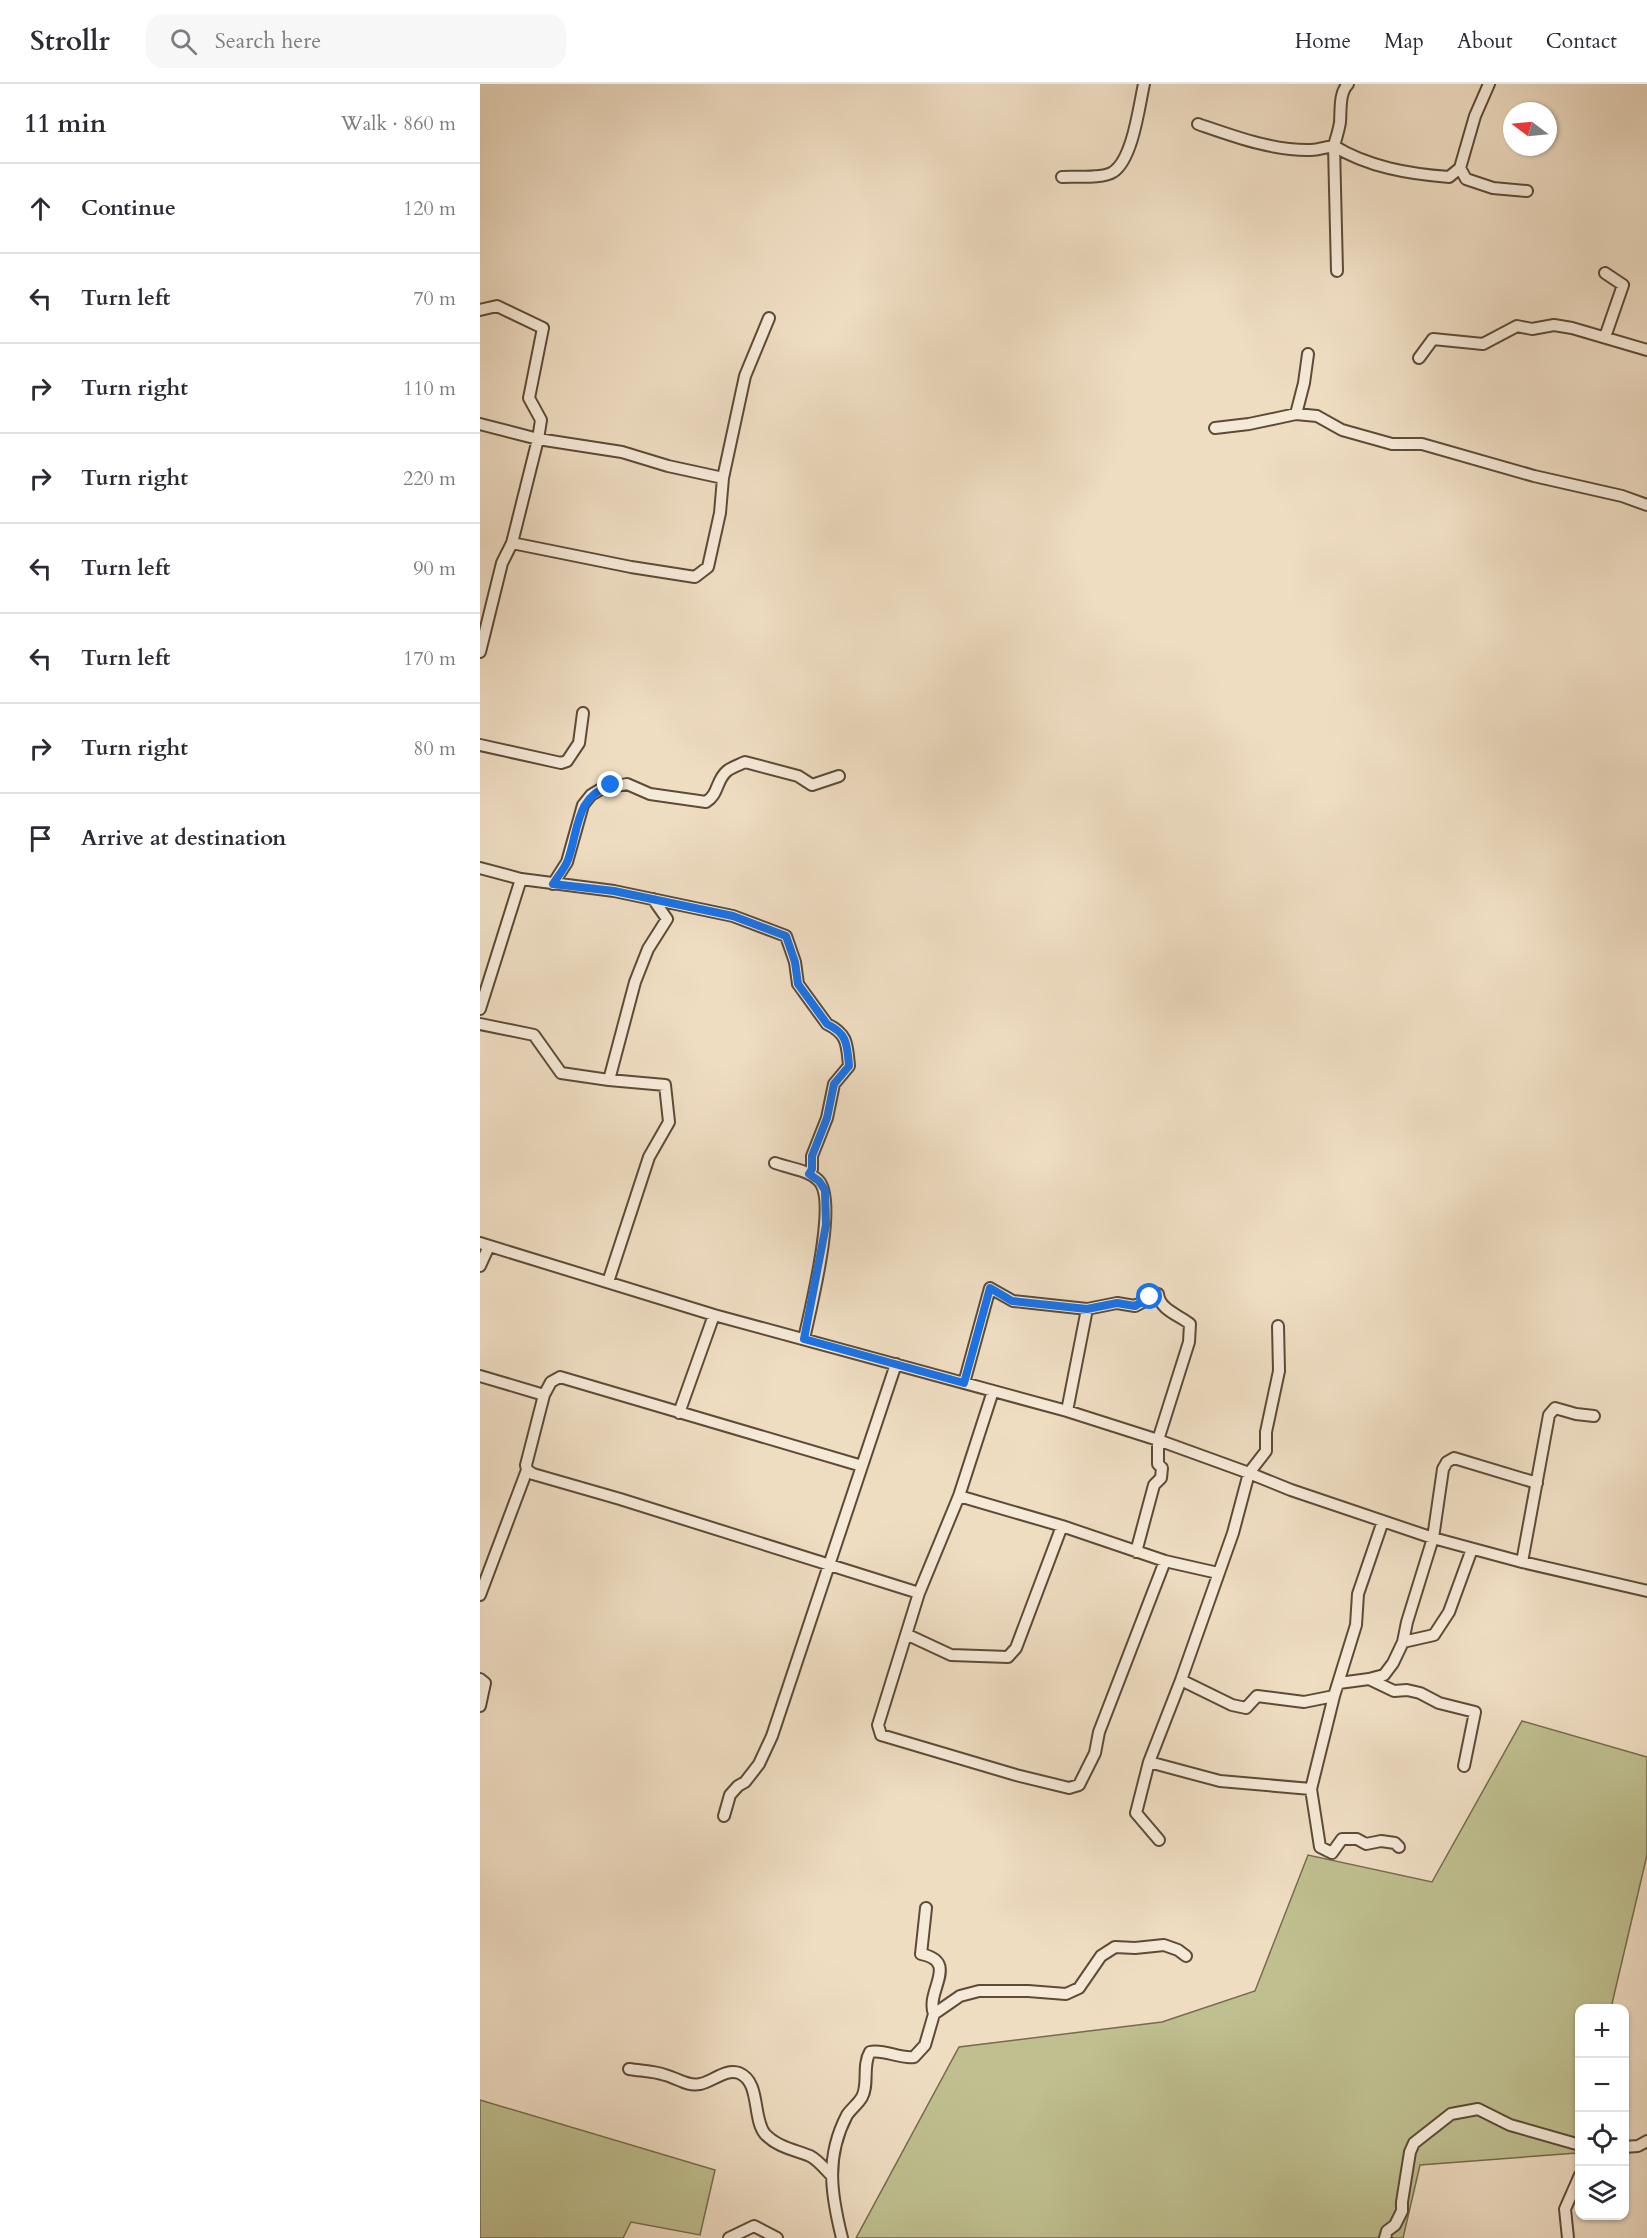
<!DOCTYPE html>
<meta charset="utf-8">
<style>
:root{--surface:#fff;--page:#f7f7f7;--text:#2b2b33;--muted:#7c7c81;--line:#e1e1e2}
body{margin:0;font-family:Cardo,serif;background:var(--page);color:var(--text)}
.controls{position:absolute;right:18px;bottom:18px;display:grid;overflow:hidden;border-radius:12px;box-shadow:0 2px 4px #0004}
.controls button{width:54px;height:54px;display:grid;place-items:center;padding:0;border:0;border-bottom:2px solid var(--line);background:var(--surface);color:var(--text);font:30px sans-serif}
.compass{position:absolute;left:1023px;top:18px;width:54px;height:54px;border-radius:50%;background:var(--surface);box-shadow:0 2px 4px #0004;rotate:286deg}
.stop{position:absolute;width:18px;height:18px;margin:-14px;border:4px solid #1a73e8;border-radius:50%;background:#fff}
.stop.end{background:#1a73e8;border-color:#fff;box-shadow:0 2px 6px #0008}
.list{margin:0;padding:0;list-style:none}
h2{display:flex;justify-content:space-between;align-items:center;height:78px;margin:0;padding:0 24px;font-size:26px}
h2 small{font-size:20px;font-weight:400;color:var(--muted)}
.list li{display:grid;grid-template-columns:39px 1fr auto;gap:18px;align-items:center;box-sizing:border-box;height:90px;padding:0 24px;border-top:2px solid var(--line)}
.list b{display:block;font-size:22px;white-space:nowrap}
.list em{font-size:20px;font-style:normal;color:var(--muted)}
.icon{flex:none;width:33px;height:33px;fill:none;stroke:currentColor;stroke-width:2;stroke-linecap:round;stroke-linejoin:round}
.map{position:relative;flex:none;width:1167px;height:2154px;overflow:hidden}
header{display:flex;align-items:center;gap:36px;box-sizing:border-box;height:84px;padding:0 30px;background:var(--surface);border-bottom:2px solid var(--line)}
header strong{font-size:28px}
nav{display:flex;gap:33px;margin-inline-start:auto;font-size:21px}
.search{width:420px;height:54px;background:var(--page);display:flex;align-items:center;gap:15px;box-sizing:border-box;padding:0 21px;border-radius:18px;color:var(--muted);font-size:22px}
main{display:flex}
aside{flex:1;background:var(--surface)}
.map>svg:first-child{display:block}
</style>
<header>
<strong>Strollr</strong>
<div class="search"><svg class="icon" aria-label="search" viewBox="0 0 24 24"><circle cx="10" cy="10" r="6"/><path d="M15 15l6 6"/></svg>Search here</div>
<nav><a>Home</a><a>Map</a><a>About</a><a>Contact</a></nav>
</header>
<main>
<aside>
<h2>11 min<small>Walk · 860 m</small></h2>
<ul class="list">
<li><svg class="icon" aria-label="ahead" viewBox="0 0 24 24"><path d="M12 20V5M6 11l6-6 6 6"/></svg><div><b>Continue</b></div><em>120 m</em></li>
<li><svg class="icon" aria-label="left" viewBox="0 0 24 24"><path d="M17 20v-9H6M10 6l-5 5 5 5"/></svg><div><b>Turn left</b></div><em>70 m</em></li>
<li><svg class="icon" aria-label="right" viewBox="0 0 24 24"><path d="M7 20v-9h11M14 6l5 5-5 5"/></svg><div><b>Turn right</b></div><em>110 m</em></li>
<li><svg class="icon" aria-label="right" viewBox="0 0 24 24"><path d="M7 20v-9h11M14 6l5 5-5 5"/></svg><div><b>Turn right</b></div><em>220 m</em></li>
<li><svg class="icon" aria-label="left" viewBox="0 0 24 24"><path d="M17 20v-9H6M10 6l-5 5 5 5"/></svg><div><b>Turn left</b></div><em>90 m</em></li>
<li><svg class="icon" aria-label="left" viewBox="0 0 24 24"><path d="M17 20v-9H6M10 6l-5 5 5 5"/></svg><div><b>Turn left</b></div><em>170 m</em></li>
<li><svg class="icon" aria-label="right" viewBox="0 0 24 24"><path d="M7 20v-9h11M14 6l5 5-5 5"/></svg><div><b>Turn right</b></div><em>80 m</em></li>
<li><svg class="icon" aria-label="arrive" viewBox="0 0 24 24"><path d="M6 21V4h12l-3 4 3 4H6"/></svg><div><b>Arrive at destination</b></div></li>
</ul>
</aside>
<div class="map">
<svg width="1167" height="2154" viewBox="0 0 1167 2154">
<rect width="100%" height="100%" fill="#efddc2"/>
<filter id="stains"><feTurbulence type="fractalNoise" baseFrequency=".00333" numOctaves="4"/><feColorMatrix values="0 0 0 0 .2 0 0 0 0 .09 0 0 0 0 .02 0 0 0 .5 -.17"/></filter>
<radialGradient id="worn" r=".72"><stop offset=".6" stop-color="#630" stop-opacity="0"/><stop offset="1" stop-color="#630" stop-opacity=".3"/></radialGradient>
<!-- green -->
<path fill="#bfbf8f" stroke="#766c4c" stroke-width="1.5" d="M1042,1637l125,36v98l-36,153h-31v136l-3,9 -157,12 -17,73h-547l103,-191 203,-25 93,-31 53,-136 124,27z
M0,2016l235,70 -15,65 -69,-13 -8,16h-143z"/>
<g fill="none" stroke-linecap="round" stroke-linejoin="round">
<!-- minor casing -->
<g stroke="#5d4b37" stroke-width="14">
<path id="minor" d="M868,0c-9,9 -7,26 -8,38 -1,8 -4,16 -6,24 34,21 75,28 115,31l11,-9 15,-52 14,-32
M718,40c35,12 75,27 113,26 7,0 15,-3 23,-4l3,125
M980,84l6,11 27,9 34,3
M582,93c12,-1 41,2 51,-5 20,-13 26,-66 31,-88
M0,226l17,-4 46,22 -14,70 12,22 -3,19 -26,104 -10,20 -22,89
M1125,253l18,-52 -18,-12
M939,274l14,-19 50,5 34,-18 15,3 22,-4 18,3 75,22
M816,330l8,-31 4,-29
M0,340l58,15 84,13 46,14 55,12
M735,344l34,-4 47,-10 21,2 25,14 50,14h30l112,32 88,20 25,9
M32,459l119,24 64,10 13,-10 12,-54 3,-35 22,-102 24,-58
M0,661l81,18 6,-2 12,-18 4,-30
M0,784l41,11 93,12 119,25 53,20 9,26 3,22 29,40c21,10 20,21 22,42l-15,18 -7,34 -15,38v13l-3,5
M73,800l14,-22 16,-57 8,-10 10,-6 26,-5 23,10 56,8c13,-8 10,-22 21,-31 5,-4 12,-6 18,-9l53,14 14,9 27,-9
M0,925l41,-130
M0,940l54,11 27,38 48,7 26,-98 13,-33 19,-30 -14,-20
M295,1079c14,5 33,7 43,17 21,19 -8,130 -14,159
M0,1159l234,72 353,96 91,29 91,33 42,17 142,48 89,24 125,29
M0,1182l9,-20
M128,1198l41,-125 20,-35 -4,-37 -56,-5
M0,1292l64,19
M484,1299l26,-95 23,13 74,8 30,-6 18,3 23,-12c2,16 21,21 32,30l-1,18 -31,98v24l4,4 -1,10 -7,7 -18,67
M513,1307l-34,105 -40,97 -41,132 3,10 135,40 53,13 10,-3 16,-32 4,-21 66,-171
M587,1327l20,-102
M199,1329l35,-98
M382,1382l-302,-89 -9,5 -7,13 -18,70 1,5 6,4 87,25 299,94
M479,1412l103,30 103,35 53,12
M903,1437l-25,73 -2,31 -22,71 -23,93 9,58 12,6 10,-14h15l9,5 15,-3 14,2 4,4
M1042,1478l27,-147 6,-7 21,6 18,2
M0,1511l47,-125
M428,1551l43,20 57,2 8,-9 46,-122
M923,1558l31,-7 15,-23 23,-63
M0,1595l5,4 -5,23
M889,1595l15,-4 9,-12 10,-21 4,-20 26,-84 10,-69 4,-7 7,-4 83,25
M701,1596l51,25 14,3 11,-12 47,6 30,-6
M859,1599l30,-4 25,12 13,-1 13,3 19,10 36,9 -11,54
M669,1678l71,19 91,8
M244,1732l6,-21 8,-9 7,-4 14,-18 13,-28 124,-372
M679,1756l-23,-27 13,-51 32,-82 52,-147 16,-60 17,-22v-19l13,-61 -1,-45
M446,1824l-5,46c39,8 4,37 13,60
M149,1985c12,2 25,2 36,6 12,3 23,12 35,9 12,-2 26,-16 39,-11 22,9 13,45 26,61 12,13 30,16 45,22 8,4 15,13 21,19
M1144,2063l14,-1 9,-5
M249,2154l25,-12 23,12
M362,2154c-11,-44 -17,-81 5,-123 4,-6 11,-11 15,-18 7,-12 0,-32 8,-45 15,-3 29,7 44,5l11,-12 9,-31 26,-18 19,-5h49l38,3 13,-6 22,-32 14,-9 20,1 29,-3 14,5 8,6
M905,2154l2,-7 8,-6 7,-14v-9l8,-50 4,-9 37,-29 27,-5 32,16 70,20
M1088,2154l-3,-29 15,-34"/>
</g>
<!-- minor -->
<use href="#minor" stroke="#f5e9d7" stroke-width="10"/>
</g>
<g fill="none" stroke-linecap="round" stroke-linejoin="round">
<!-- route -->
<path stroke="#1a73e8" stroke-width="8" d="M131,701c-36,12 -32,44 -43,75 -3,8 -10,16 -15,24l61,7 119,25 53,20 9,26 3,22 29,40c21,10 20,21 22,42l-15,18 -7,34 -15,38v13l-3,5 10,7 6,9 1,35 -22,114 160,44 26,-95 22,13 75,8 30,-6 18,3 15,-9"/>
</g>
<rect width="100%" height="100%" filter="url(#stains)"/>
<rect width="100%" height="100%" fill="url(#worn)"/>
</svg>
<div class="controls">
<button>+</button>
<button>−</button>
<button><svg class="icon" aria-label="locate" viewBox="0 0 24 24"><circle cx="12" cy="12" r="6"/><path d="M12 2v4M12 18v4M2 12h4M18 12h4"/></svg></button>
<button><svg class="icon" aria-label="layers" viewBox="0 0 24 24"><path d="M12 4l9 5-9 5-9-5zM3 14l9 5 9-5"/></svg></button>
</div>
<svg class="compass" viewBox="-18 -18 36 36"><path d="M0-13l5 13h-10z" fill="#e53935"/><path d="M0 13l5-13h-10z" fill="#7c7c81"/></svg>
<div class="stop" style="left:670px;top:1213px"></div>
<div class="stop end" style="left:131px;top:701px"></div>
</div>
</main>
